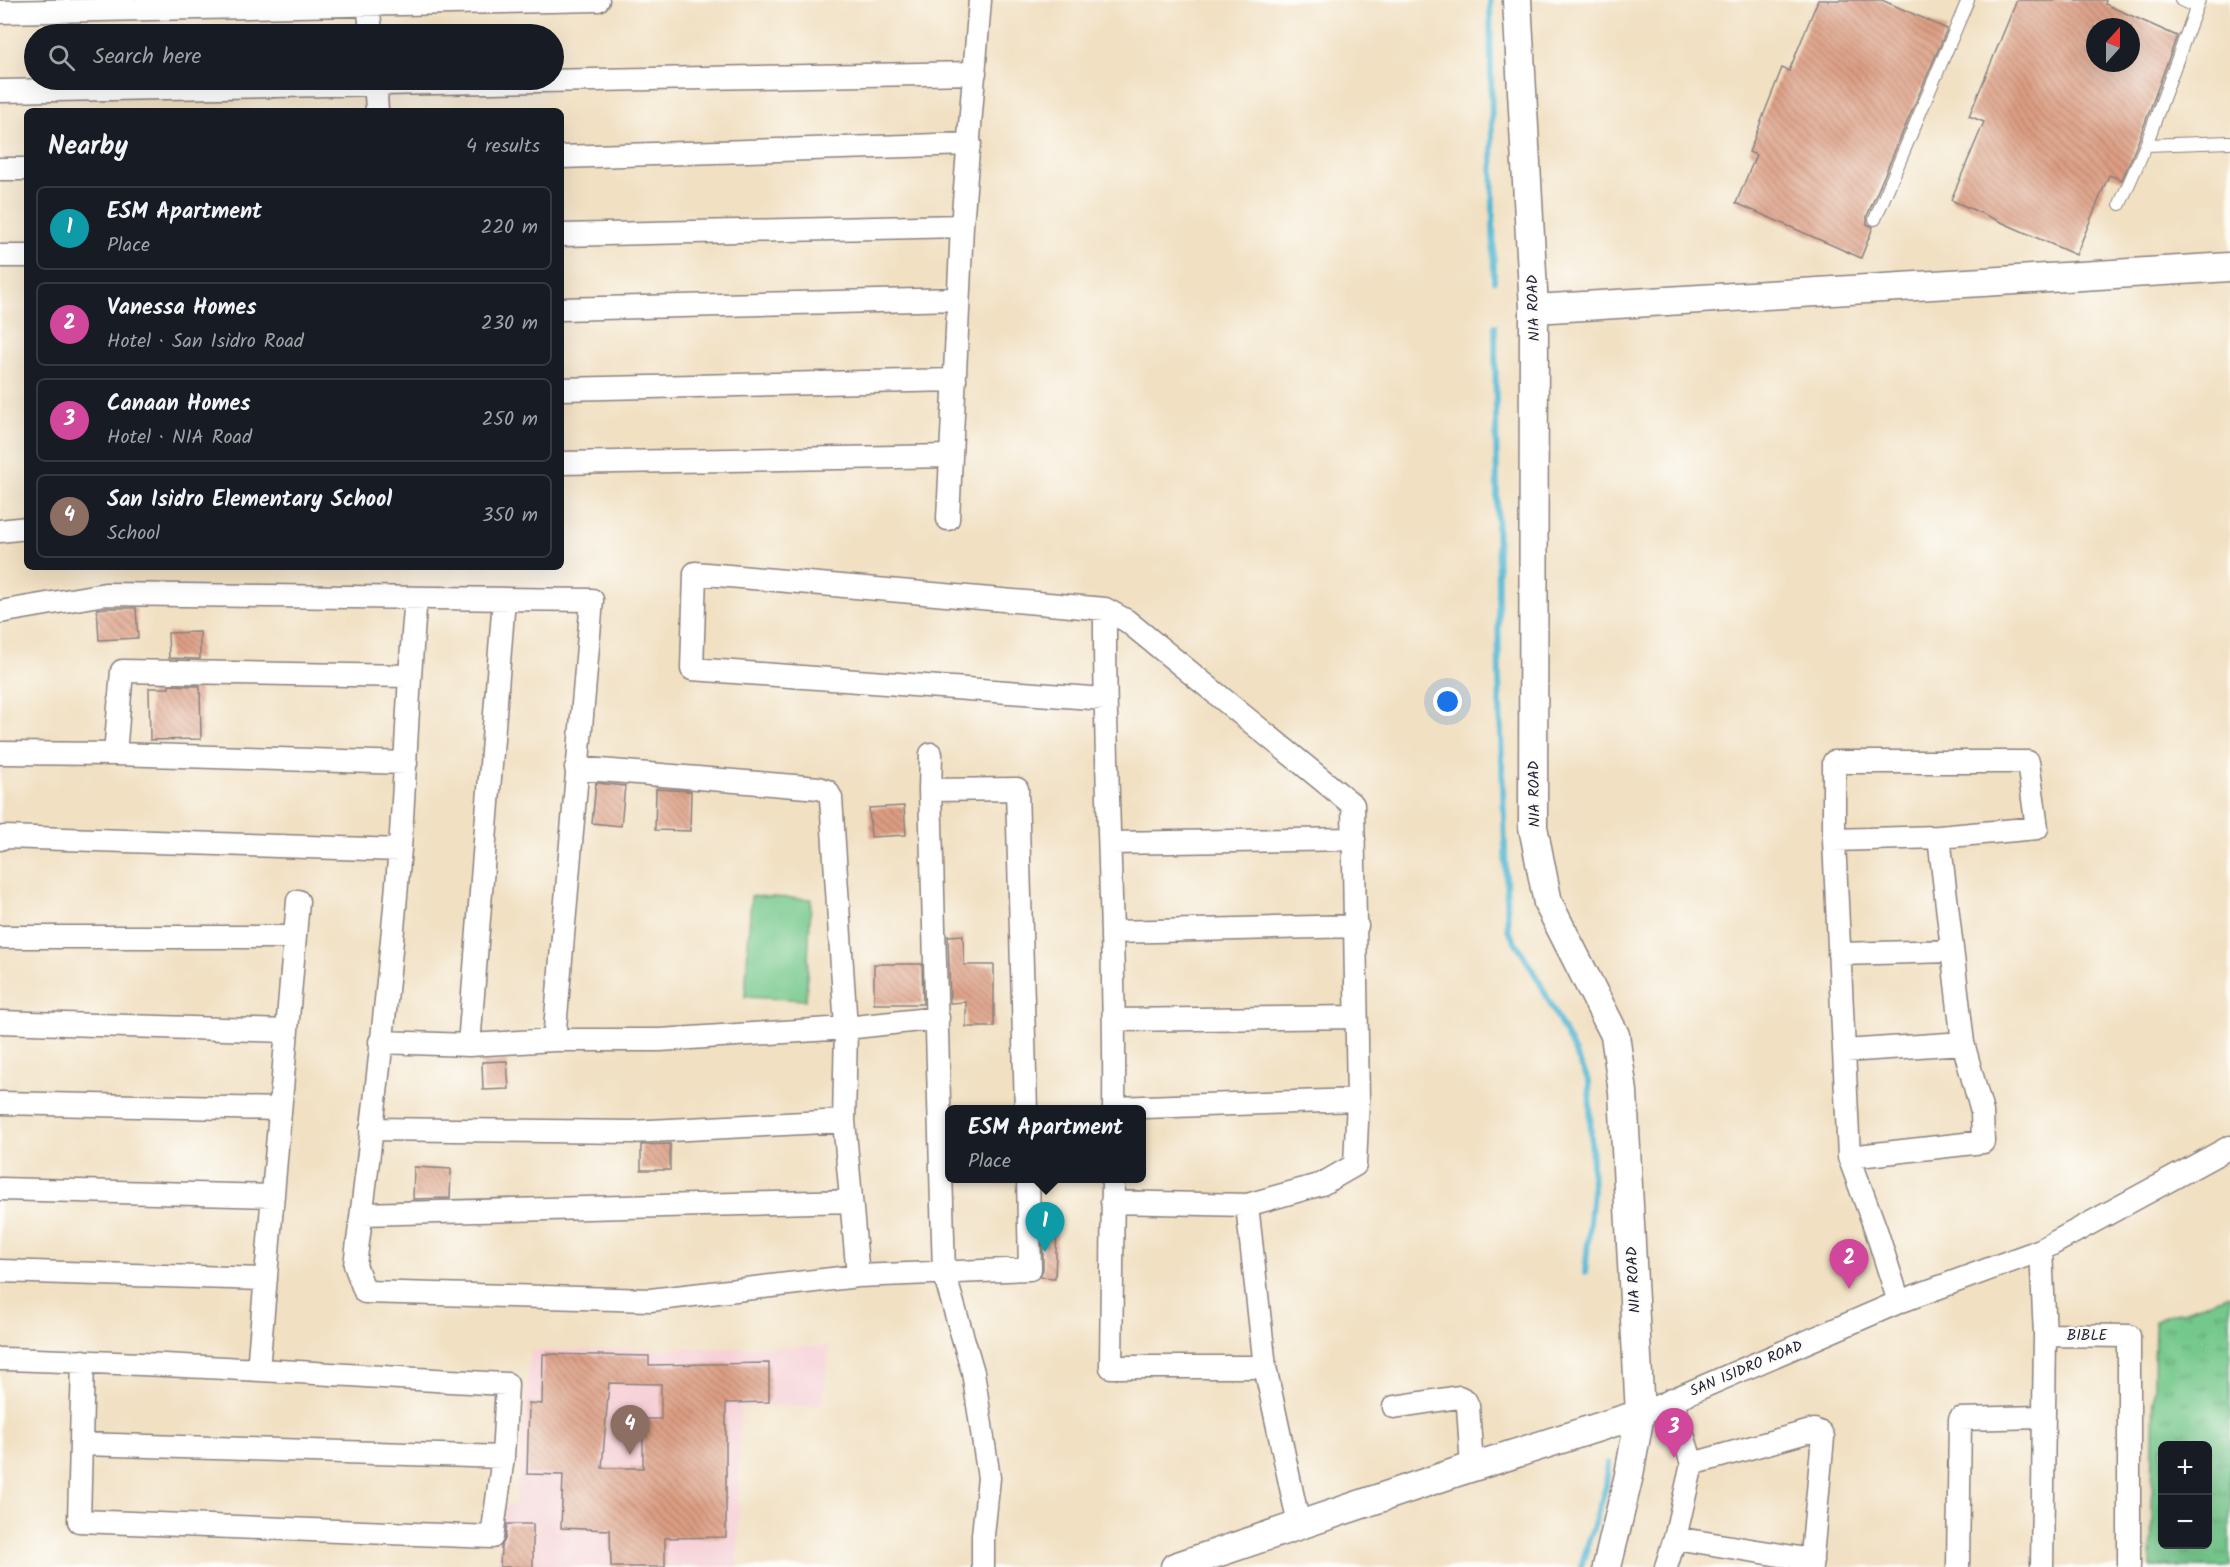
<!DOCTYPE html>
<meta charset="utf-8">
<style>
:root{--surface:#171b24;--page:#242831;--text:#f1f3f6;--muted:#9ea1a6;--line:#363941;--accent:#1a73e8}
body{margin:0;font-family:Kalam,sans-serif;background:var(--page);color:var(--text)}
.controls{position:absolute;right:18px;bottom:18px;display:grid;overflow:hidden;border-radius:9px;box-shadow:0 6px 24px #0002}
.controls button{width:54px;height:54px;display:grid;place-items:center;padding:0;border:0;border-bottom:2px solid var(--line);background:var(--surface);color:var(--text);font:30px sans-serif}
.compass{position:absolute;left:2086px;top:18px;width:54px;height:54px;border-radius:50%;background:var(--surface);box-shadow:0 6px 24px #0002;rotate:21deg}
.you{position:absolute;left:1448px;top:702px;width:21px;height:21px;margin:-15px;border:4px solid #fff;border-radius:50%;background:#1a73e8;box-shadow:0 0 0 9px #1a73e833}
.badge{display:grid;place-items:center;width:39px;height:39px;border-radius:50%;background:var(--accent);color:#fff;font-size:20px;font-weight:700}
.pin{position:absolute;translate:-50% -50px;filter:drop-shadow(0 2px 3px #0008)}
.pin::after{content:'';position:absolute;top:32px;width:21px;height:18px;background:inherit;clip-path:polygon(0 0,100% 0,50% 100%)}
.popup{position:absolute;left:945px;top:1105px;width:201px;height:78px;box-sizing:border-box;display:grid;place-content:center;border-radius:9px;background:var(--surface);filter:drop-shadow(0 2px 4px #0005);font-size:20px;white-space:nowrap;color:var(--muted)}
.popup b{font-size:22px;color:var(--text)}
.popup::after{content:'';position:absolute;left:50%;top:100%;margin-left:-12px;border:12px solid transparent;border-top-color:var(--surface)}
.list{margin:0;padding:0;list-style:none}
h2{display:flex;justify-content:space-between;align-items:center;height:78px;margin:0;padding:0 24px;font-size:26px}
h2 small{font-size:20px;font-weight:400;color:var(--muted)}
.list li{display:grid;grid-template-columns:39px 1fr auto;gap:18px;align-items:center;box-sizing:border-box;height:84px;margin:0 12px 12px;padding:0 12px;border:2px solid var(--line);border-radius:9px}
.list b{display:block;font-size:22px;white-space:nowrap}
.list p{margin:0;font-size:20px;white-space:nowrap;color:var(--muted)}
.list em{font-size:20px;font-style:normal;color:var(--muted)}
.icon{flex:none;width:33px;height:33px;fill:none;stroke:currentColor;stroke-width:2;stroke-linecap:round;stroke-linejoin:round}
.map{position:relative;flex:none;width:2230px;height:1567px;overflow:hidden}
.search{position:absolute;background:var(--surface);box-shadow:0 6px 24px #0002;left:24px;top:24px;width:540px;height:66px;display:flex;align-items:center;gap:15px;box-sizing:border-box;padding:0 21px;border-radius:33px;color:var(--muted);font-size:22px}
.panel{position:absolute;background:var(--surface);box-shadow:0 6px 24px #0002;left:24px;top:108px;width:540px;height:462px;border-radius:9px}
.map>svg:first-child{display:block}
</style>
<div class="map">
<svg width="2230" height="1567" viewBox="0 0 2230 1567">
<defs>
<pattern id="grass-tufts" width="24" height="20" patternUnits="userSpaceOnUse" patternTransform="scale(1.5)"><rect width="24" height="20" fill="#74c88b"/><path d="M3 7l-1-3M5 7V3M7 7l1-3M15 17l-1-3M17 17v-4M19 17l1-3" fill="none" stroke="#5fa273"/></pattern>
<pattern id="building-back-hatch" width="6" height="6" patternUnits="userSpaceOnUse" patternTransform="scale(1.5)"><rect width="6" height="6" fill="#dd9e83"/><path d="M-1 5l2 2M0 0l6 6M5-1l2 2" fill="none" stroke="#b3806c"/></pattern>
</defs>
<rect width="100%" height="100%" fill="#fdfcf7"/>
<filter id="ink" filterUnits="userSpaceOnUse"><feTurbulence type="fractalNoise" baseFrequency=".0167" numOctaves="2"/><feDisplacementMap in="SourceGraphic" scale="12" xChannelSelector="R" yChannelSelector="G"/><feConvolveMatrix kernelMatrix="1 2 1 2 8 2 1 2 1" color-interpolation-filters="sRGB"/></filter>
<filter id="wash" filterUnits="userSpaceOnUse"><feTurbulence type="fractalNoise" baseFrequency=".008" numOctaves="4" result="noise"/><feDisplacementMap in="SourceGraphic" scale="24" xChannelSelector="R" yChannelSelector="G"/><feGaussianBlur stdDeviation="1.35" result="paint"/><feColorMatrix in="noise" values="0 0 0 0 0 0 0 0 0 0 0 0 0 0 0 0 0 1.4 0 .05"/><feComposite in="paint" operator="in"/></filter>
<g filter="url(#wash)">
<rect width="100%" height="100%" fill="#f1e0c2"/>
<!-- built -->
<path fill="#f6cfd6" d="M829,1346l-6,60 -83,1 -2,160h-241l7,-60 12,-4 14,-152z"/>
<!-- grass -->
<path fill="url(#grass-tufts)" stroke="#4b7563" stroke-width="1.5" fill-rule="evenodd" d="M2230,1295v272h-79l4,-247zM2162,1446h46v98h-46z"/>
<!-- pitch -->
<path fill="#74c88b" stroke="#4b7563" stroke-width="1.5" d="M751,896l60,3 -5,101 -61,-3z"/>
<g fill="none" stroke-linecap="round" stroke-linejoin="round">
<!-- stream -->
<path stroke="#55b8d3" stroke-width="6" d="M1490,0l4,281
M1495,326l4,353 9,251 30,49 51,102 4,110 -8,82
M1581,1566l25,-80 2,-22"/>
</g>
<g id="blocks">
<!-- building -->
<path fill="url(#building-back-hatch)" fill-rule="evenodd" d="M1818,0h64l65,29 -80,187v8l6,3 -12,31 -125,-55 20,-48 -7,-3 33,-84 7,3z
M2017,0h89l-1,4 72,32 -39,106 -16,38 -13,-5 -33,80 -125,-55 33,-78 -15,-6zM2095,27h36v36h-36z
M106,608h30l2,30 -39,2 -2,-31z
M200,632v27l-31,-1 -1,-25z
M169,685l31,1 1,53 -51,1 -1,-52h20z
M596,783l29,3 -4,40 -29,-3z
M656,789l35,2 -1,40 -35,-1z
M904,806l2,29 -35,2 -2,-29z
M963,935l1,30h30v62h-28v-25l-16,1 -2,-67z
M874,964h48l1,40h-49z
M507,1061l2,28 -26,1 -1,-28z
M670,1144v26h-29v-25z
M414,1167l37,2 -1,29 -37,1z
M1043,1227l14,1 -2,50 -15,-1 3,-8z
M543,1354l106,2v9l120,-2v39l-43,1v134l-61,1v29h-54l-1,-37 -49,-2 2,-53 -36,-1 2,-71 13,1zM609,1383l52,1v35h-18v49h-41z
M507,1524h26v43h-33l1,-20 4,-8z"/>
</g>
</g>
<g filter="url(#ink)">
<use href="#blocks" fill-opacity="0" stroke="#8a817e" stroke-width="1.5"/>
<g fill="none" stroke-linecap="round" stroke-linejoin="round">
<!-- service casing -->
<g stroke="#8a817e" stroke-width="14">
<path id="service" d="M2181,0l15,7
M2146,145l84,-3
M2120,204l26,-59 53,-145
M1875,219l93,-219"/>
</g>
<!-- minor casing -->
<g stroke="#8a817e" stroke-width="25">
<path id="minor" d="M368,0l3,34
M0,12l598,-12
M375,80l2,31
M0,91l975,-18
M561,157l409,-13
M0,169h27
M561,235l401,-9
M0,256h27
M561,309l397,-10
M561,389l394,-9
M561,463l390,-7
M948,519l14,-293 18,-226
M0,531l27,-3
M416,598c-8,83 -10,167 -16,250 -11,139 -27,278 -45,417l10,27 285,8 208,-24 172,-7 -2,-91
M1105,609c-1,167 11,334 9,501
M0,612l105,-18 487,6 -38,440
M1105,699l-413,-30 3,-96 410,36 22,12 226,184 5,295 -3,65 -33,19 -75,21 18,162 34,158
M0,753l115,1 291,9
M115,754l7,-83 286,5
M931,754l-1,36 14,483 29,99 16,106 -6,57v32
M576,768l243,20 8,3 4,7 15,230 -2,93 14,155
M930,790l87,-1 9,321
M0,839l4,-2 396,13
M1834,840l105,-3 98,-9 -9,-66h-194v78l15,317 27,73 23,72
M1111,843l243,-4
M1113,932l244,-6
M0,937h295
M1839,954l112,-3
M1115,1020l241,-3
M0,1022l287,9
M380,1042l89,3 85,-5h106l186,-12 92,-10
M469,1045l35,-446
M1845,1051l118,-8
M0,1103l280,6
M1114,1108l244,-8
M371,1129l260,3 213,-11
M1849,1157l134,-15 -1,-30 -19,-69 -24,-206
M1113,1178l-2,189h154
M0,1189l273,7
M1112,1202l135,3
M362,1214l489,-13
M2041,1250l4,85 -3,232
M0,1271l266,8
M2045,1335l84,1v231
M0,1359c169,4 338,16 507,25l-4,73 -11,80 -413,-16 4,-160
M258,1370l40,-469
M1672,1399l20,65 122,-34 7,3 2,4 -12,130
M1394,1407l65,-10 6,3 3,6 4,61
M1640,1414l259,-112 142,-52 189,-103
M82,1444l421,13
M1675,1538l137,22
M1666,1567l9,-29 17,-74
M1958,1567l2,-148 83,-2"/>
</g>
<!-- tertiary casing -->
<g stroke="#8a817e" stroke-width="31">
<path id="tertiary" d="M1517,0l17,309 -1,518 15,76 67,132 8,57 17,322 -11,61 -22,92
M1534,309l696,-42
M1175,1567l282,-95 183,-58"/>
</g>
<!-- service -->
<use href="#service" stroke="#fff" stroke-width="12"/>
<!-- minor -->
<use href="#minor" stroke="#fff" stroke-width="22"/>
<!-- tertiary -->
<use href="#tertiary" stroke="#fff" stroke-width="28"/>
</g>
</g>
<g text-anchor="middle" stroke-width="5" stroke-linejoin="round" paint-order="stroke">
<!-- street labels -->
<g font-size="15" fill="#22223b" stroke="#fdfcf7">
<text transform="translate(1533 308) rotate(-92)" y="5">NIA ROAD</text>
<text transform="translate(1534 794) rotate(-91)" y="5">NIA ROAD</text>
<text transform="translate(1633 1280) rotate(-93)" y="5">NIA ROAD</text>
<text x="2087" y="1340">BIBLE</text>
<text transform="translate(1746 1368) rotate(-23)" y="5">SAN ISIDRO ROAD</text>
</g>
</g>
</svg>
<div class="controls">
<button>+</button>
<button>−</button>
</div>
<svg class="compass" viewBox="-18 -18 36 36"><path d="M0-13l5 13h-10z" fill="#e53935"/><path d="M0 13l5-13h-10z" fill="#9ea1a6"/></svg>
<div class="you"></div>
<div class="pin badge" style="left:1045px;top:1252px;background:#0f9aa8">1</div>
<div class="popup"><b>ESM Apartment</b>Place</div>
<div class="pin badge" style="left:1849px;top:1289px;background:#d1479c">2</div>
<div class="pin badge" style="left:1674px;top:1458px;background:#d1479c">3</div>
<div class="pin badge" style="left:630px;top:1455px;background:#8d6e63">4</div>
<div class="search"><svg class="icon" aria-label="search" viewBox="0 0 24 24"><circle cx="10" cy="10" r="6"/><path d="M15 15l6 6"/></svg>Search here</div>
<section class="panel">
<h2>Nearby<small>4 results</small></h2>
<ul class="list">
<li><span class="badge" style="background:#0f9aa8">1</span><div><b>ESM Apartment</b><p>Place</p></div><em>220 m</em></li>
<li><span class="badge" style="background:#d1479c">2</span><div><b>Vanessa Homes</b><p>Hotel · San Isidro Road</p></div><em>230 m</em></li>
<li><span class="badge" style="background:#d1479c">3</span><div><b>Canaan Homes</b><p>Hotel · NIA Road</p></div><em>250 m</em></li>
<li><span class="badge" style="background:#8d6e63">4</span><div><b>San Isidro Elementary School</b><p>School</p></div><em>350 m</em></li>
</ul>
</section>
</div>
